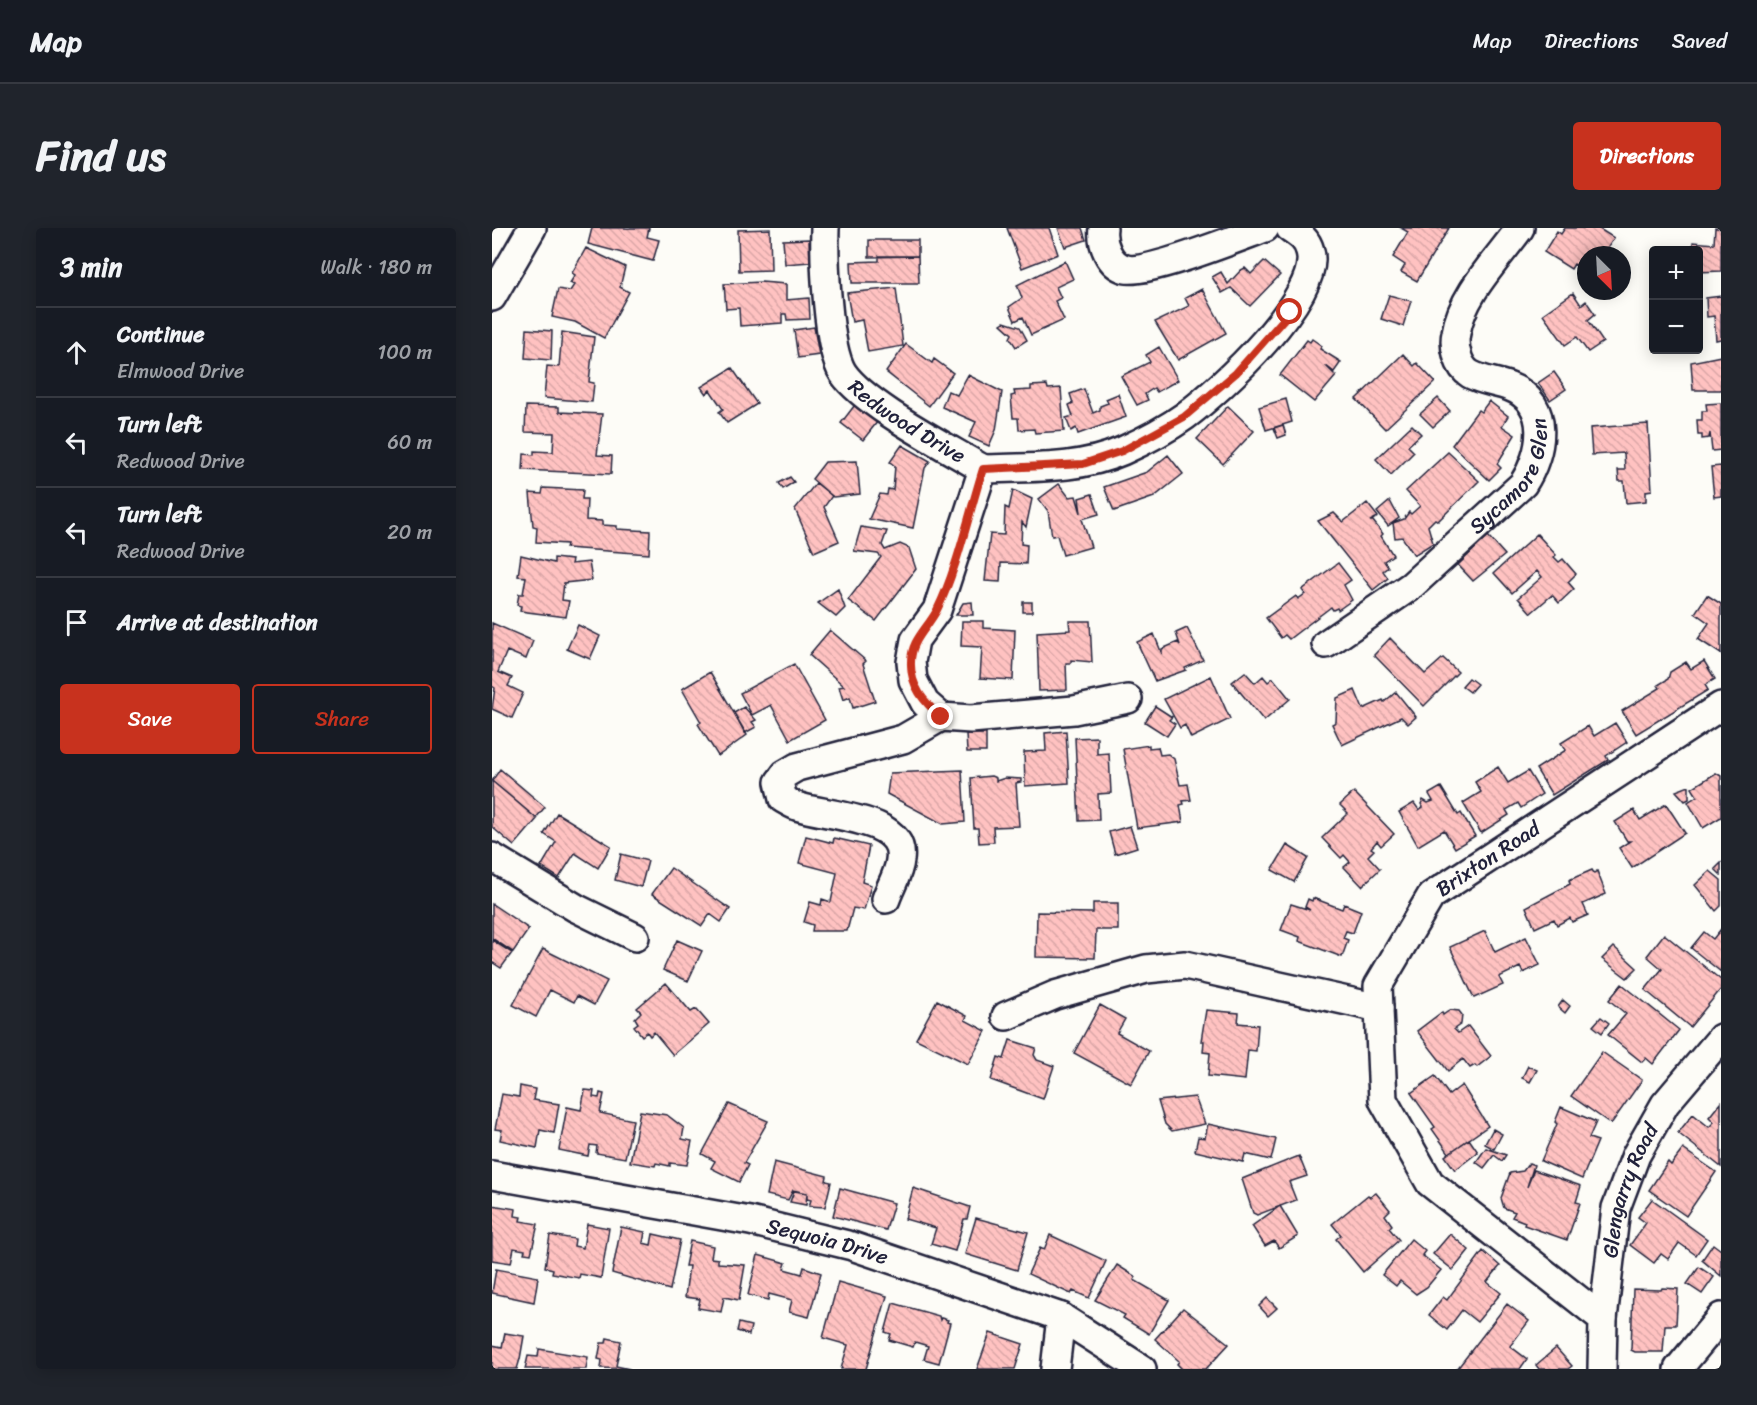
<!DOCTYPE html>
<meta charset="utf-8">
<style>
:root{--surface:#171b24;--page:#20242c;--text:#f1f3f6;--muted:#9ea1a6;--line:#363941;--accent:#c8321e}
body{margin:0;font-family:Sriracha,sans-serif;background:var(--page);color:var(--text)}
.controls{position:absolute;right:18px;top:18px;display:grid;overflow:hidden;border-radius:6px;box-shadow:0 3px 15px #0003}
.controls button{width:54px;height:54px;display:grid;place-items:center;padding:0;border:0;border-bottom:2px solid var(--line);background:var(--surface);color:var(--text);font:30px sans-serif}
.compass{position:absolute;left:1085px;top:18px;width:54px;height:54px;border-radius:50%;background:var(--surface);box-shadow:0 3px 15px #0003;rotate:156deg}
.stop{position:absolute;width:18px;height:18px;margin:-14px;border:4px solid #c8321e;border-radius:50%;background:#fff}
.stop.end{background:#c8321e;border-color:#fff;box-shadow:0 2px 6px #0008}
.list{margin:0;padding:0;list-style:none}
h2{display:flex;justify-content:space-between;align-items:center;height:78px;margin:0;padding:0 24px;font-size:26px}
h2 small{font-size:20px;font-weight:400;color:var(--muted)}
.list li{display:grid;grid-template-columns:39px 1fr auto;gap:18px;align-items:center;box-sizing:border-box;height:90px;padding:0 24px;border-top:2px solid var(--line)}
.list b{display:block;font-size:22px;white-space:nowrap}
.list p{margin:0;font-size:20px;white-space:nowrap;color:var(--muted)}
.list em{font-size:20px;font-style:normal;color:var(--muted)}
.actions{display:flex;gap:12px;padding:18px 24px}
.actions a{flex:1;padding:14px 0;border:2px solid var(--accent);border-radius:6px;text-align:center;font-size:21px;color:var(--accent)}
.actions .main{background:var(--accent);color:#fff}
.icon{flex:none;width:33px;height:33px;fill:none;stroke:currentColor;stroke-width:2;stroke-linecap:round;stroke-linejoin:round}
.map{position:relative;flex:none;width:1229px;height:1141px;overflow:hidden;border-radius:6px}
header{display:flex;align-items:center;gap:36px;box-sizing:border-box;height:84px;padding:0 30px;background:var(--surface);border-bottom:2px solid var(--line)}
header strong{font-size:28px}
nav{display:flex;gap:33px;margin-inline-start:auto;font-size:21px}
.intro{display:flex;align-items:center;justify-content:space-between;box-sizing:border-box;height:144px;padding:0 36px}
h1{margin:0;font-size:42px}
.button{padding:15px 27px;border-radius:6px;background:var(--accent);color:#fff;font-size:21px;font-weight:700}
main{display:flex;gap:36px;padding:0 36px}
aside{flex:1;background:var(--surface);border-radius:6px;box-shadow:0 3px 15px #0003}
.map>svg:first-child{display:block}
</style>
<header>
<strong>Map</strong>
<nav><a>Map</a><a>Directions</a><a>Saved</a></nav>
</header>
<div class="intro"><h1>Find us</h1><a class="button">Directions</a></div>
<main>
<aside>
<h2>3 min<small>Walk · 180 m</small></h2>
<ul class="list">
<li><svg class="icon" aria-label="ahead" viewBox="0 0 24 24"><path d="M12 20V5M6 11l6-6 6 6"/></svg><div><b>Continue</b><p>Elmwood Drive</p></div><em>100 m</em></li>
<li><svg class="icon" aria-label="left" viewBox="0 0 24 24"><path d="M17 20v-9H6M10 6l-5 5 5 5"/></svg><div><b>Turn left</b><p>Redwood Drive</p></div><em>60 m</em></li>
<li><svg class="icon" aria-label="left" viewBox="0 0 24 24"><path d="M17 20v-9H6M10 6l-5 5 5 5"/></svg><div><b>Turn left</b><p>Redwood Drive</p></div><em>20 m</em></li>
<li><svg class="icon" aria-label="arrive" viewBox="0 0 24 24"><path d="M6 21V4h12l-3 4 3 4H6"/></svg><div><b>Arrive at destination</b></div></li>
</ul>
<div class="actions"><a class="main">Save</a><a>Share</a></div>
</aside>
<div class="map">
<svg width="1229" height="1141" viewBox="0 0 1229 1141">
<defs>
<pattern id="building-back-hatch" width="6" height="6" patternUnits="userSpaceOnUse" patternTransform="scale(1.5)"><rect width="6" height="6" fill="#ffc2c1"/><path d="M-1 5l2 2M0 0l6 6M5-1l2 2" fill="none" stroke="#daa6a7"/></pattern>
</defs>
<rect width="100%" height="100%" fill="#fdfcf7"/>
<filter id="ink" filterUnits="userSpaceOnUse"><feTurbulence type="fractalNoise" baseFrequency=".0167" numOctaves="2"/><feDisplacementMap in="SourceGraphic" scale="12" xChannelSelector="R" yChannelSelector="G"/><feConvolveMatrix kernelMatrix="1 2 1 2 8 2 1 2 1" color-interpolation-filters="sRGB"/></filter>
<g filter="url(#ink)">
<!-- building -->
<path fill="url(#building-back-hatch)" stroke="#22223b" stroke-width="1.5" d="M100,0h57l-2,9 12,3 -6,21 -65,-17z
M515,0h42l9,26 -36,14z
M566,0h24l4,12 -21,7z
M909,0h48l-32,53 -16,-9 4,-7 -12,-8 15,-25z
M1073,0h33l16,10 -11,17h-17v16l-12,-7 -3,5 -27,-17 13,-21 4,3z
M1223,0h6v43l-23,1v-22h-26v-3l21,1v-6l21,2z
M278,1l1,41 -32,1 -1,-41z
M317,11l1,23 -25,2 -2,-24z
M377,12h49v16l-49,1z
M94,20l39,19 -5,20 9,5 -25,46 -29,-16 -23,-5 6,-28 12,2 4,-6 -4,-2 5,-8 -3,-2z
M387,28h39l1,27h-67l-1,-21 28,-1z
M573,33l8,18 -17,8 5,11 -6,3 9,19 -33,15 -8,-18 -8,4 -6,-14 13,-9 -5,-13z
M772,33l16,14 -30,31 -19,-18 -9,5 -10,-16 9,-5 7,12 13,-14 4,-2 6,6z
M269,54l25,2v16l23,-2 1,21 -23,1 -1,-6h-4v9l-42,3 -1,-18 -13,1 -2,-25z
M404,60l7,58 -35,6 -6,-32 -10,2 -5,-29z
M710,61l24,44 -48,27 -23,-38 34,-16 -4,-8z
M1081,65l8,12 5,-4 9,13 -7,6 15,22 -15,10 -11,-15 -12,8 -22,-31z
M897,67l22,6 -8,25 -22,-7z
M1229,68v43l-5,1 -2,-24 -7,1 -1,-19z
M512,94l16,5 7,13 -11,7 -6,-9 2,-4 -11,-10z
M322,99l5,28 -21,3 -4,-28z
M35,101l25,2 -1,29 -26,-2z
M70,104l32,5 -5,45 5,1 -2,19 -48,-4 3,-32 12,1z
M820,111l10,7 -2,3 21,13 -7,10 -9,-7 11,11 -22,26 -34,-27 27,-35 3,2z
M414,116l26,19 2,-4 19,14 -24,33 -43,-34z
M667,119l19,33 -21,12 -3,-4 -9,6 3,6 -11,5 -16,-29 29,-14 -4,-7z
M911,126l11,12 3,-3 18,19 -50,47 -29,-30z
M1229,128v34h-28l-2,-28z
M240,140l25,36 -30,19 -8,-11 4,-3 -13,-19 -4,4 -5,-7z
M1062,144l12,17 -16,11 -12,-17z
M476,147l34,17 -6,38 -7,16 -20,-9 7,-15 -34,-15 6,-16 9,4z
M555,157l1,4 13,-1 3,43 -29,2 -1,-4 -15,1 -1,-12h-5l-2,-22 4,-1 -1,-4 17,-1v-4z
M592,161l9,24 7,-3v-4l8,-3 -2,-4 12,-5 8,23 -48,17 -2,-6 -5,3 -5,-13 7,-2 -4,-11 4,-2 -3,-9z
M946,170l12,13 -17,16 -13,-13z
M794,171l6,23 -26,8 -7,-23z
M366,173l20,20 -15,19 -22,-17z
M997,173l19,15 -6,10 13,9 -18,29 4,4 -12,12 -37,-35 26,-35 3,2z
M1229,175v47l-9,1 -2,-18 -1,5 -7,1v-4h-4l-1,-15h5v-9h5l-1,-7z
M34,178l33,1v5l43,2 -5,41 15,1 -1,18 -88,-4 1,-16 10,1v-4l19,1 1,-19 -29,-1z
M736,178l26,25 -31,33 -26,-25z
M1156,196l4,66 -6,1v10l-20,2 -2,-22h-5l-1,-11h7l-1,-17 -32,2 -2,-27z
M791,197l3,10 -8,3 -4,-10z
M920,197l9,9 -13,12 6,6 -23,23 -15,-16z
M410,217l28,16 -5,7 -12,60 -44,-9 11,-25 7,1 1,-6 5,1 2,-24 -5,-4z
M956,224l31,29 -41,40 -3,-2 -7,7 5,17 -19,12 -12,-18 -7,1 -2,-15 11,-4 5,-7 2,2 9,-8 -14,-15z
M676,227l15,19 -29,23 -40,14 -10,-24 43,-15z
M365,233l3,33 -27,3 -21,-18 13,-17z
M1229,238v30l-7,1 -3,-30z
M298,249l4,5 -11,7 -4,-6z
M324,255l16,13 -8,11 15,34 -25,11 -19,-43z
M567,256l10,13 7,-1 5,17 -2,-15 13,-4 7,20 -17,5 9,28 -28,8 -6,-20 -5,1 -4,-25 -9,-12z
M51,260l40,2 -1,9h5l-1,21 16,1v4l15,1v3l33,2 -1,23 -83,-6 1,-4 -31,-2 1,-15 -4,-1 -3,-33 12,1z
M521,262l19,9 -6,28 -4,-5 -1,22 6,1 -1,19 -25,-1 -1,19 -15,-1 5,-47 14,1 1,-28 4,2z
M898,273l9,17 -11,8 -11,-14z
M875,275l11,14 -8,4h3l10,13 -2,2 12,19 -9,6 4,6 -5,4 5,7 -15,12 -55,-69 16,-8 9,9z
M369,299l26,4 -5,14 3,5 15,-6 9,4 7,21 -40,52 -28,-21 33,-43 -3,-3 -24,-3z
M1045,306l19,21 -2,2 5,5 4,-3 13,15 -8,8 6,7 -15,14 -7,-8 -21,18 -13,-15 24,-21 -5,-6 -25,22 -18,-20z
M996,308l17,19 -32,26 -15,-16z
M29,327l33,8v-5l18,2 -1,4 18,-2 3,18 -28,3 -2,17 7,1 -3,16 -46,-6 1,-5 -4,-1 2,-11h4l3,-17 -8,-1z
M846,335l13,17 -7,5 8,15 -14,10 -1,-2 -4,2 -2,-3 -42,32 -4,-4 -4,3 -15,-20 30,-22 2,3 7,-5 -3,-4z
M346,361l7,19 -9,9 -18,-14z
M1215,367l14,9v50l-23,-15 11,-16 -14,-10z
M480,374l1,13h-17l7,-12z
M531,374h9v10h-9z
M470,393h21v7l32,2 -2,50 -33,-2 2,-31 -21,-1z
M577,393h21l2,41 -21,-2v3h-5l1,27 -28,1 -2,-59 33,-2z
M0,395l41,18 -7,18 -19,-8 -9,21 14,6 -4,8 15,7 -11,25 -20,-9 3,-21 -3,-2z
M86,397l22,11 -10,23 -23,-10z
M695,400l16,32 -18,8 1,2 -31,11 -18,-39 17,-8 8,20v-5l16,-7 2,3 -4,-12z
M338,402l36,31 -3,3 12,37 -22,7 -3,-11 -7,3 -4,-13 5,-1 -35,-31z
M898,410l35,36 18,-16 15,14 -34,34 -50,-51z
M1212,433l11,18 -10,6 3,5 -72,44 -14,-23 38,-23 -2,-3 10,-6 2,-7 16,-10 5,7z
M302,436l31,56 -35,20 -19,-35 -19,10 -12,-22z
M218,444l37,63 -29,21 -20,-32 3,-2 -19,-33z
M753,444l10,11 8,-7 5,6 5,-4 17,21 -26,22 -32,-39z
M719,448l19,43 -39,19 -6,-13 -5,3 -16,-29z
M977,450l8,6 -7,8 -8,-6z
M863,462l8,19 20,-9 1,2 12,-10 20,25 -8,7 -7,-7 -59,28 -10,-21 4,-2 1,-24z
M663,478l17,11 -3,3 6,4 -8,12 -22,-14z
M252,479l12,13 -4,2 4,5 -11,6 -11,-20z
M1123,495l12,19 -21,14 2,4 -56,35 -16,-26 30,-19 -5,-7 27,-17 6,10z
M574,503l3,52 -44,3 -1,-34 22,-1 -1,-18z
M474,506h20v18h-19z
M605,509v17l12,-1 2,40 -13,1 1,26 -20,1 -4,-83z
M657,517v3l9,-1 2,8 8,-1 6,5 6,26 8,-1 3,16 -8,1 1,3 -4,1 3,17 -46,6 -14,-79z
M1006,539l10,16 20,-12 14,23 -21,14 -3,-5 -12,7 3,5 -28,18 -18,-30 18,-11 -6,-10z
M8,541l45,38 -9,11 -44,-37z
M470,542l3,52 -22,2 -56,-30 3,-21z
M1224,545l5,3v41l-18,11 -15,-26 9,-6 -5,-8z
M499,548l5,2v3l9,-3 16,1v3l-5,1 3,43 -26,1 1,15 -15,1 -1,-15h-4l-3,-50z
M0,553l45,38 -23,27 -22,-19z
M1197,558v13l-4,2 -9,-10z
M949,559l17,28 3,-2 14,23 -20,12 -11,-18 -26,16 -19,-34 15,-9 5,7 4,-3 -2,-3 2,-4 5,3 5,-2 -4,-7z
M862,564l40,42 -13,12 -4,-5 -6,7 3,2 -6,6 12,13 -18,17 -18,-19 6,-5 -6,-7 -3,3 -19,-20 26,-25 -8,-8z
M1174,576l19,29 -53,35 -13,-20 11,-7h-3l-12,-19 19,-12 6,10z
M65,585l54,33 -13,22 -23,-15 -16,25 -18,-11 15,-25 -12,-8z
M638,598l7,21 -22,7 -6,-22z
M314,608l27,7 1,-5 35,8 -7,36 9,3 -7,25 -11,-2 -6,23h-35l1,-6 -9,-3 6,-20 11,3 1,-6 9,3 6,-29 -38,-10z
M795,617l21,13 -14,24 -22,-12z
M129,626l27,7 -7,26 -26,-7z
M1229,635v12l-6,-6z
M179,640l59,41 -9,13 -11,-8 -8,12 -50,-32z
M1100,642l2,3 3,-2 9,23 -23,10 5,11 -16,7 -2,-4 -13,7 -3,-6 -19,9 -9,-21 44,-23 -1,-4z
M1218,643l11,9v26l-5,5 -21,-26z
M821,670l29,11 2,-5 17,7 -8,22 -7,-2 -3,7 5,2 -6,17 -43,-16 1,-4 -19,-7 10,-26 19,6 -5,-3 3,-8 4,2z
M601,675h25v27h-22l-1,28 -59,-1 1,-45 56,1z
M0,676l37,25 -16,23 -21,-14z
M1229,701v43l-30,-24 13,-16 9,7z
M993,703l10,21 31,-15 14,28 -17,8 -3,-6 -21,10 4,8 -29,13 -24,-51z
M1172,706l57,46v9l-31,38 -45,-37 17,-21 -15,-13z
M0,712l20,13 -11,15 -9,-6z
M185,712l25,11 -14,30 -25,-11z
M1122,719l23,21 -10,10 -25,-19z
M51,721l64,32 -13,24 -17,-9 -3,6 -24,-12 -14,27 -23,-12z
M174,755l25,29 5,-3 13,15 -36,31 -19,-23 -4,4 -3,-4 -5,4 -8,-10 4,-3 -3,-5 6,-6 -4,-4z
M1130,756l57,46 -26,34 -7,-6 -4,4 -34,-27 18,-21 -17,-14z
M445,772l30,16 -2,4 21,11 -18,33 -52,-25z
M1071,772l7,6 -5,7 -7,-6z
M608,777l25,14 -8,14 32,18 -18,33 -57,-31z
M714,782l33,3 -1,10 20,2 -2,26 -8,-1 -3,30 -37,-4 2,-23 -7,-1 1,-11h-3z
M958,782l9,1 3,4 -1,9 -7,5 4,4 10,-7 23,30 -14,11 -2,-2 -5,3 -7,-9 -15,12 -31,-40 25,-19 1,3z
M1109,789l8,6 -7,10 -9,-7z
M518,812l26,8 -2,7 3,5 17,6 -11,33 -52,-19 7,-23 6,2z
M1110,824l40,28 -31,44 -40,-28z
M1036,838l9,4 -7,12 -8,-4z
M943,848l14,19 13,-10 26,41 -39,27 -17,-24 3,-2 -24,-34z
M28,858l15,3 -2,11 26,4 -5,29 -14,-3 -3,18 -37,-8 2,-10 -7,-1 7,-35 17,3z
M93,862l9,1 -1,6 6,1 1,-5 4,1 -4,19 33,7 -8,38 -29,-5 1,-7 -7,-1 -2,11 -29,-6 8,-43 14,3z
M703,869l10,27 -33,7 -7,-7 -7,-23z
M1229,874v65l-43,-34 15,-19 16,13 5,-5 -5,-5z
M237,876l39,17 -24,42 4,2 -9,17 -28,-14 4,-7 -13,-7z
M1069,879l35,15 -7,16 9,3 -16,38 -41,-18 16,-37 -2,-2z
M148,883l27,4 17,13 -2,11 10,2 -5,24 -17,-2v3l-14,-3 -1,3 -25,-4z
M716,896l68,15 -5,21 -26,-6 -2,8 -48,-11 3,-14 7,1z
M1001,901l9,5 -8,15 -9,-5z
M977,911l9,13 -23,18 -10,-14z
M994,920l20,7 -4,6 -8,-6 -10,13 -8,-6z
M1191,921l33,23 -30,44 -37,-26 19,-28 3,3z
M807,928l8,20 -18,6 7,18 -39,15 -4,-2 -11,-34z
M282,934l53,14 -1,5 5,1 -6,25 -16,-1 2,-6 -4,-1v-6l-14,-3 -5,10 -21,-5z
M1037,935l5,2 -7,22 7,-17 47,16 -5,16 4,1 -13,37 -43,-15 1,-3 -13,-5 3,-5 -11,-4 -3,-10 9,-25 13,-2z
M348,960l54,15 -8,27 -53,-14z
M421,960l57,19 -3,12h-3l-9,32 -24,-7 5,-16 -31,-9z
M302,963l13,2 -1,12 -16,-3z
M884,965l14,17 -5,5 7,10 -3,3 10,12 -36,32 -27,-33 5,-4 -9,-11 36,-29 2,2z
M1160,971l55,40 -11,16 -17,-12 -11,16 -7,-5 -7,9 -24,-18 16,-22 -8,-6z
M0,977l24,4 -1,7 6,1 -1,4 18,3 -7,30 -7,-1 1,-3 -11,-2 -3,15 -19,-3z
M788,978l18,30 -19,12 -5,-7 -9,5 -13,-20z
M484,990l52,14 -11,38 -52,-16z
M95,996l22,4 -8,50 -21,-4 -1,4 -27,-5 1,-4 -8,-2 5,-32 25,4 -1,7 9,2z
M129,999l24,5 -2,11 8,2 2,-11 27,6 -10,50 -58,-17z
M958,1006l19,16 -16,20 -20,-16z
M558,1007l56,26 -17,37 -16,-7 -2,3 -43,-20 12,-26 4,2z
M919,1011l14,12 -3,4 19,15 -14,17 -11,7 -16,-13 -4,5 -14,-11z
M198,1013l23,5 -2,12 7,1v4l27,2 -6,35 -15,-3 -3,15 -23,-4 2,-9 -15,-2 4,-31h-4z
M1221,1016l8,6v26l-19,-16z
M991,1023l17,15 -13,16 14,11 -24,29 -15,-12 -15,20 -18,-15 14,-18 4,3z
M266,1027l28,8 -2,6 18,5 2,-7 17,6 -12,44 -20,-5 3,-12 -23,-6 -1,6 -20,-5z
M625,1037l19,12 -2,3 35,20 -20,34 -26,-16 2,-3 -30,-15z
M1207,1039l15,10 -12,17 -15,-10z
M4,1041l42,8 -4,25 -42,-9z
M346,1054l49,14 -21,73h-25l7,-24 -25,-7z
M1170,1060l16,1 -2,36h-11l-2,27h-28l-4,-2 2,-61 28,1z
M775,1070l10,10 -9,8 -9,-10z
M401,1075l46,13 1,4 1,-2 7,2 -1,2 3,1 -11,40 -15,-4 4,-13 -13,-4 -2,5 -24,-7 2,-6 -6,-2z
M1015,1076l22,17 -19,25 17,13 -7,10h-63z
M691,1080l46,36 -23,25h-24l-5,-5 2,-3 -24,-22z
M247,1095l12,3 -2,9 -12,-4z
M13,1105l19,3 -4,23 -3,10h-25v-24l10,2z
M498,1105l33,11 -8,25h-38z
M115,1110l14,3 -5,25 14,3 -29,-1 1,-8 -4,-1 3,-16h5z
M1064,1120l16,18 -4,3h-29l-3,-4z
M47,1121l49,8 -2,12h-61l3,-13 10,1z"/>
<g fill="none" stroke-linecap="round" stroke-linejoin="round">
<!-- minor casing -->
<g stroke="#22223b" stroke-width="32">
<g id="minor">
<path id="s1" d="M333,0c-1,31 2,120 18,145 23,33 104,74 140,96l-46,141 -22,30 -4,22 2,18 12,23 16,14 30,2 103,-9 54,-11"/>
<path d="M611,0c-2,15 6,37 23,41 22,5 114,-32 139,-41"/>
<path d="M0,69l40,-69"/>
<path d="M491,241c46,-2 96,1 139,-18 20,-9 45,-22 63,-35 34,-25 138,-120 125,-165 -3,-12 -11,-17 -20,-23"/>
<path id="s2" d="M834,416l85,-58 112,-102c20,-30 29,-81 -13,-97 -12,-5 -28,-6 -40,-13 -12,-7 -17,-28 -14,-41 6,-39 42,-74 64,-105"/>
<path d="M0,629l84,51 59,29"/>
<path d="M394,671c4,-12 13,-26 14,-39 7,-43 -73,-44 -100,-53 -6,-1 -11,-5 -17,-8l-4,-17 6,-8 12,-7 106,-28 38,-22"/>
<path d="M514,788l49,-21 91,-26 39,-4 194,43"/>
<path id="s3" d="M0,947l258,46 102,25 209,71 81,52"/>
<path id="s4" d="M1111,1091l-173,-136 -47,-83 -5,-114 53,-90 290,-190"/>
<path d="M563,1141l6,-52"/>
<path id="s5" d="M1110,1141l1,-50 13,-111 20,-53 29,-51 56,-66"/>
<path d="M1186,1141l43,-52"/>
</g>
</g>
<!-- minor -->
<use href="#minor" stroke="#fdfcf7" stroke-width="27"/>
</g>
</g>
<g fill="none" stroke-linecap="round" stroke-linejoin="round" filter="url(#ink)">
<!-- route -->
<path stroke="#c8321e" stroke-width="8" d="M449,489c-17,-15 -31,-31 -30,-55 0,-22 16,-33 26,-52 20,-40 32,-97 46,-141l100,-5 39,-13 62,-34 52,-44 54,-61"/>
</g>
<g text-anchor="middle" stroke-width="4.5" stroke-linejoin="round" paint-order="stroke">
<!-- street labels -->
<g font-size="21" fill="#22223b" stroke="#fdfcf7">
<text dy="7" stroke="none"><textPath href="#s1" startOffset="228">Redwood Drive</textPath></text>
<text dy="7" stroke="none"><textPath href="#s2" startOffset="255">Sycamore Glen</textPath></text>
<text dy="7" stroke="none"><textPath href="#s4" startOffset="602">Brixton Road</textPath></text>
<text dy="7" stroke="none"><textPath href="#s5" startOffset="182">Glengarry Road</textPath></text>
<text dy="7" stroke="none"><textPath href="#s3" startOffset="342">Sequoia Drive</textPath></text>
</g>
</g>
</svg>
<div class="controls">
<button>+</button>
<button>−</button>
</div>
<svg class="compass" viewBox="-18 -18 36 36"><path d="M0-13l5 13h-10z" fill="#e53935"/><path d="M0 13l5-13h-10z" fill="#9ea1a6"/></svg>
<div class="stop" style="left:798px;top:84px"></div>
<div class="stop end" style="left:449px;top:489px"></div>
</div>
</main>
